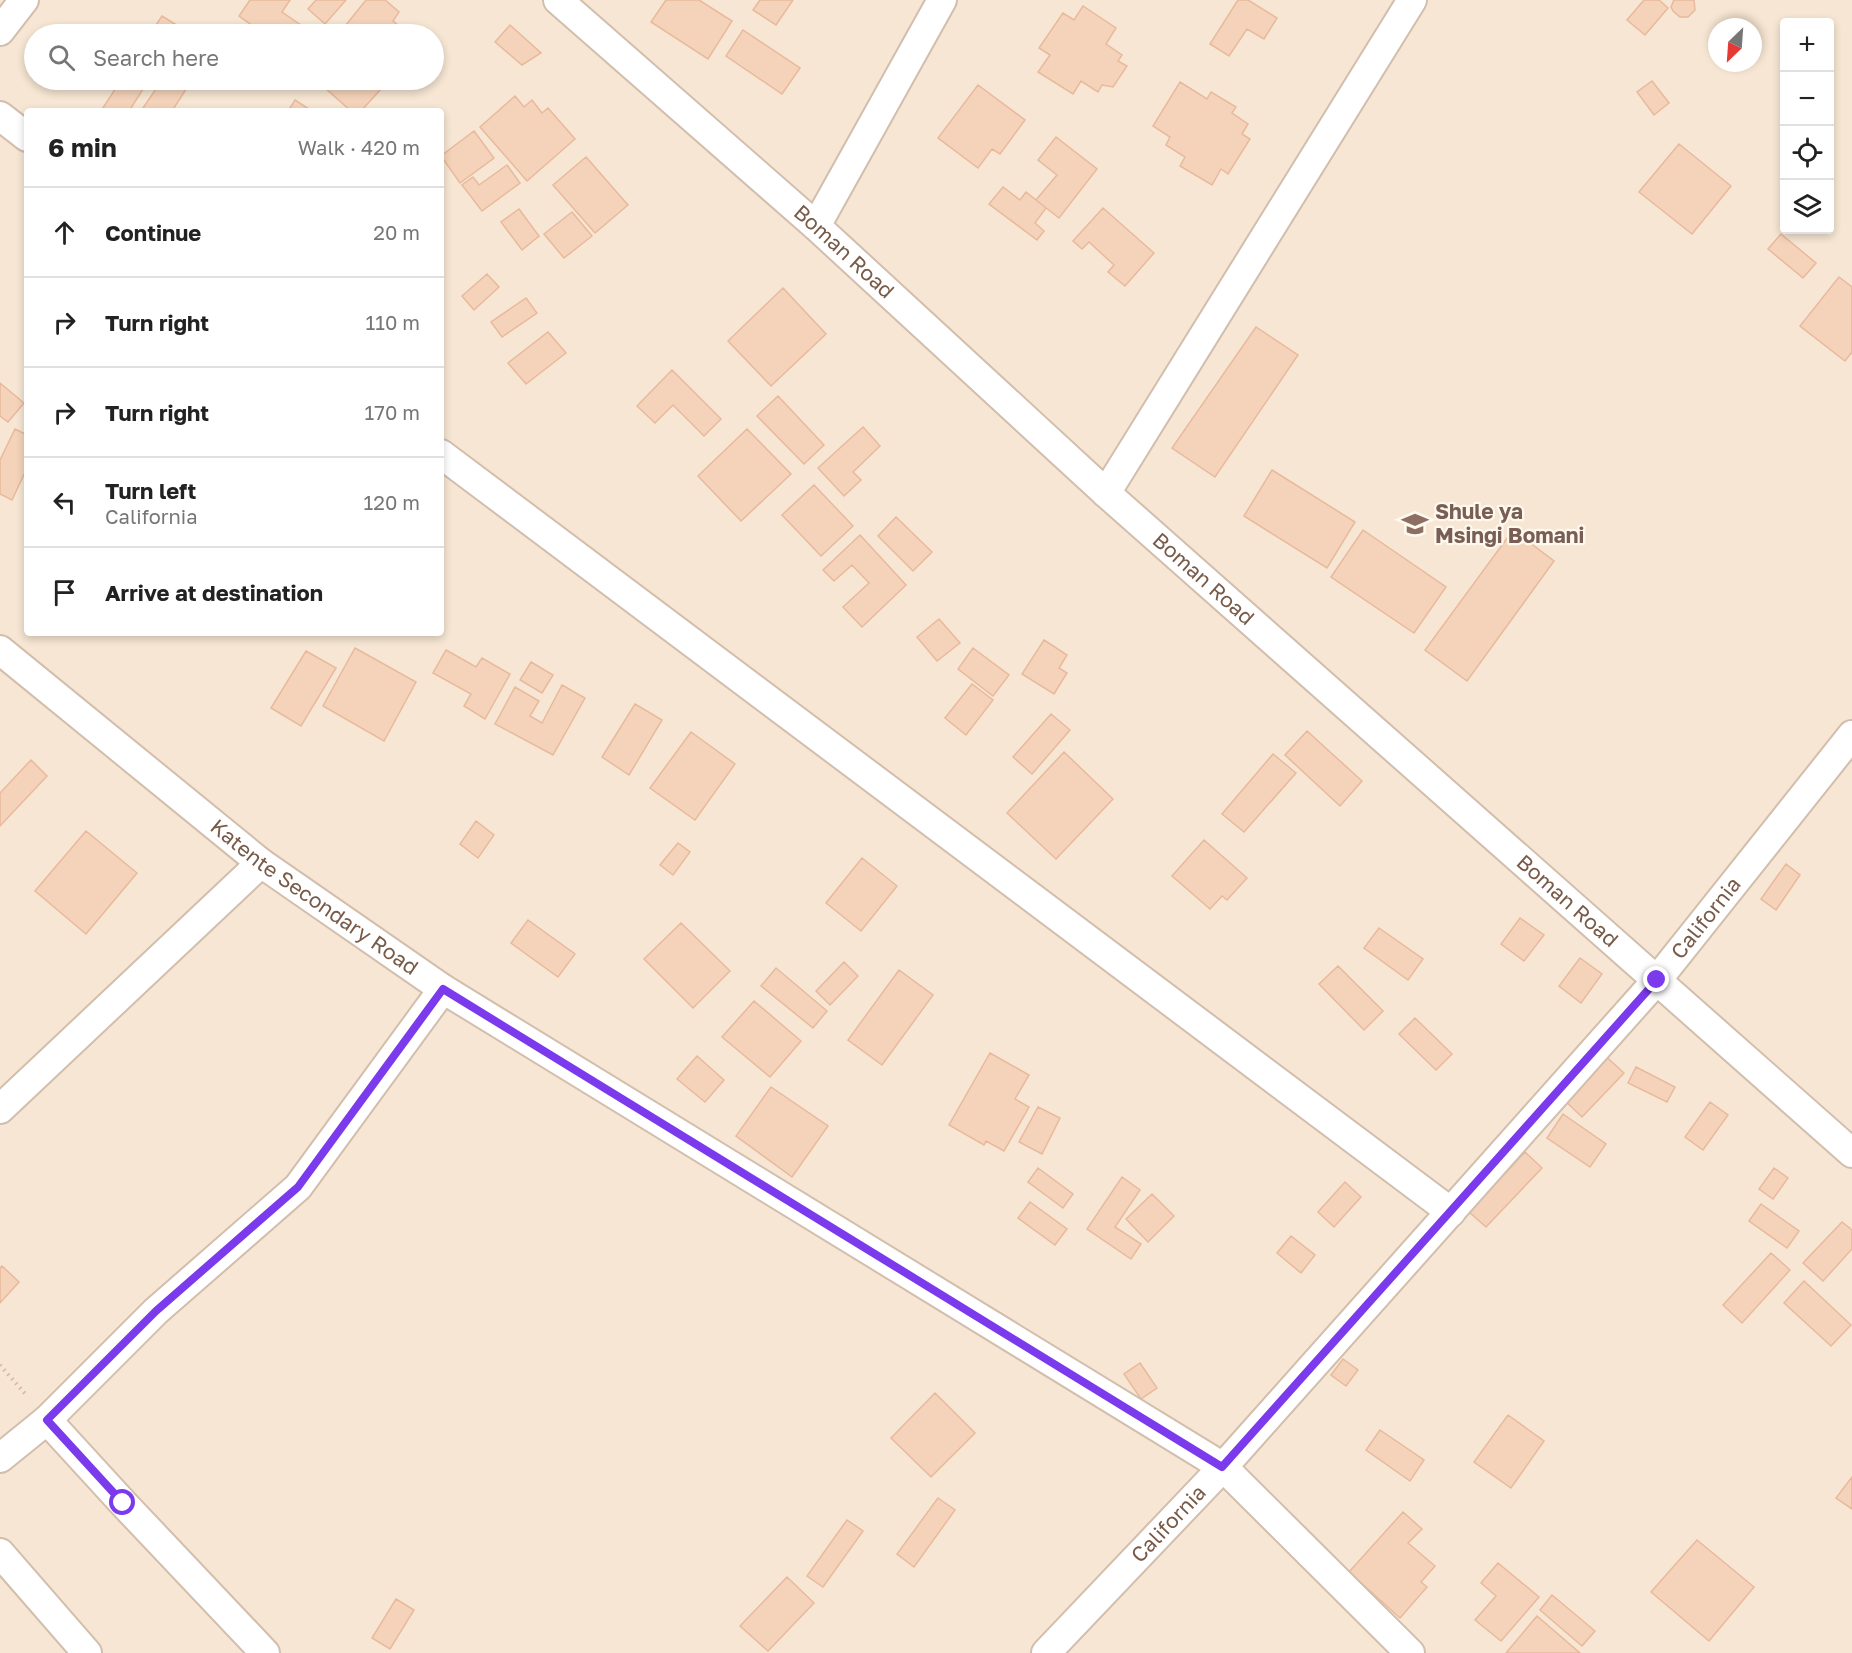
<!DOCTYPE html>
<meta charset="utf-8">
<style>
:root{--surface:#fff;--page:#f2f2f2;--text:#222;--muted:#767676;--line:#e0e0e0}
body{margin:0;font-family:"Golos Text",sans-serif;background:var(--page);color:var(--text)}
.controls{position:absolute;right:18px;top:18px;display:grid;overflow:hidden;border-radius:6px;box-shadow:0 3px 9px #0003}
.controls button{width:54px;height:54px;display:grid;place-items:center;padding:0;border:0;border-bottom:2px solid var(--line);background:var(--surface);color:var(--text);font:30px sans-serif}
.compass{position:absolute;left:1708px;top:18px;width:54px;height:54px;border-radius:50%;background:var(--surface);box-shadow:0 3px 9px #0003;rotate:205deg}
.stop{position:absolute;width:18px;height:18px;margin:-14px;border:4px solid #7c3aed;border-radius:50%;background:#fff}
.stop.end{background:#7c3aed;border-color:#fff;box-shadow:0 2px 6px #0008}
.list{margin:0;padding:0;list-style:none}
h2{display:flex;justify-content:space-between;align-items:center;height:78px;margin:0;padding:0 24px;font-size:26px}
h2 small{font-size:20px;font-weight:400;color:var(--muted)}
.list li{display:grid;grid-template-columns:39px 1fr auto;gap:18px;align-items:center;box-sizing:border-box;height:90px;padding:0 24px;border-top:2px solid var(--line)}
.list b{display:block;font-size:22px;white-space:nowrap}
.list p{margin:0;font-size:20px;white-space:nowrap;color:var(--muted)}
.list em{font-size:20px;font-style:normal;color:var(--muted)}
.icon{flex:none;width:33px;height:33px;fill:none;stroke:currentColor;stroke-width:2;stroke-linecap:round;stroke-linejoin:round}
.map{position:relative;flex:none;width:1852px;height:1653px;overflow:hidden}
.search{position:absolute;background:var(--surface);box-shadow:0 3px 9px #0003;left:24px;top:24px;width:420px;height:66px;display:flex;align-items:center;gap:15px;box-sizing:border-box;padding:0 21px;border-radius:33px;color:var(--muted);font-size:22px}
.panel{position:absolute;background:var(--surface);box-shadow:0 3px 9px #0003;left:24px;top:108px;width:420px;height:528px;border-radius:6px}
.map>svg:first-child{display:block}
</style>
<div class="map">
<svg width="1852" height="1653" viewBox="0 0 1852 1653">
<rect width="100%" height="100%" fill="#fef4e5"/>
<!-- residential -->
<path fill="#f6e6d3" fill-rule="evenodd" d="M0,0h1852v1653h-1852zM1784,22h46v208h-46zM1717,27h36v36h-36zM34,34h400v46h-400zM27,111h414v522h-414z"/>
<!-- building -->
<path fill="#f5d3bb" stroke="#e8b99b" stroke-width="1.5" d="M250,0h40l-8,12 32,22h-50l-25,-18z
M316,0h30l-21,24 -17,-15z
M366,0h19l14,12 -6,9 16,13h-52l-11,-9z
M666,0h33l33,21 -24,38 -57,-37z
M760,0h33l-17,25 -23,-15z
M1238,0h10l29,18 -13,21 -17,-10 -18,27 -19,-12z
M1644,0h15l9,8 -23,27 -18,-15z
M1674,0h20l1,10 -7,7h-8l-7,-6 -2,-4z
M1083,6l33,22 -10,16 16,11 -4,6 9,5 -14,21 -11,-2 -4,7 -17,-11 -8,13 -35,-22 12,-17 -11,-7 24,-35 11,7z
M162,16l29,18h-41z
M510,25l31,28 -19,12 -27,-23z
M743,30l57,38 -18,26 -56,-38z
M121,80h28l-20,31h-28z
M162,80h30l-20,31h-31z
M316,80h54l11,9 -20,22h-10z
M1652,81l17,22 -15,12 -17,-23z
M1180,82l27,17 4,-7 25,15 -4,6 16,11 -6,10 8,5 -22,35 -7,-5 -9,16 -32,-19 5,-9 -19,-12 4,-8 -17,-11z
M978,85l47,35 -25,34 -8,-5 -14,19 -40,-30z
M515,96l9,11 8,-7 10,13 6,-5 27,31 -48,42 -47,-54z
M295,100l17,11h-24z
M474,131l20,27 -34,25 -19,-27z
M1056,137l41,32 -38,49 -23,-18 21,-25 -19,-15z
M1679,144l52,42 -39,48 -53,-42z
M586,157l42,48 -33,28 -42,-48z
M507,165l13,18 -38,28 -20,-26 11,-8 6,8z
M1003,187l17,13 6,-8 20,16 -11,15 9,8 -7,9 -48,-36z
M1103,208l51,45 -29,33 -17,-14 6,-7 -25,-23 -7,7 -9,-8z
M519,209l20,27 -17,14 -21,-28z
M572,212l20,24 -28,22 -20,-24z
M1781,234l35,29 -13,15 -35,-29z
M487,274l12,13 -25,23 -12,-14z
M1839,277l13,10v65l-7,9 -45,-35z
M783,288l43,46 -55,52 -43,-45z
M526,298l11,15 -35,24 -11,-15z
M1256,327l42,28 -83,122 -43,-29z
M548,332l18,21 -40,31 -18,-21z
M672,370l49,49 -17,17 -31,-31 -18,18 -18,-17z
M0,383l24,20 -16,19 -8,-6z
M778,396l46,49 -20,19 -47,-48z
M863,427l17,19 -27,26 8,8 -17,16 -26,-28z
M15,429l12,6v33l-15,32 -12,-6v-34z
M747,429l44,45 -50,47 -43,-45z
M1272,470l83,52 -28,46 -83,-52z
M814,485l39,41 -32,30 -39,-41z
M896,517l36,35 -19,19 -35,-35z
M1363,530l83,57 -32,46 -83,-56z
M1513,530l41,31 -87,120 -42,-31z
M860,535l46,50 -44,42 -19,-20 26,-24 -17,-18 -18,16 -11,-11z
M939,619l21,24 -23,18 -20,-24z
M1044,640l23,15 -8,13 8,5 -13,21 -32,-20z
M355,648l61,34 -32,59 -61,-35z
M973,648l36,27 -16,21 -35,-27z
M446,650l30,17 6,-9 28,16 -25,45 -21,-13 7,-12 -38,-21z
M306,651l30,17 -35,58 -30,-18z
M531,662l22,13 -11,18 -22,-13z
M972,684l21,16 -27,35 -21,-17z
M562,685l23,13 -32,57 -58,-31 20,-37 24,14 -9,15 12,7z
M635,704l27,16 -33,55 -27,-18z
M1051,714l19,16 -38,44 -19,-17z
M1307,731l55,50 -22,25 -55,-51z
M691,732l44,32 -40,56 -45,-32z
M1064,752l49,47 -57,60 -49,-46z
M1273,754l23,19 -52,59 -22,-18z
M31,760l16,16 -47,50v-33z
M476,821l18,14 -16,23 -18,-14z
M86,831l51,42 -51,61 -51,-43z
M1204,840l43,38 -20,22 -5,-4 -12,13 -38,-33z
M678,843l12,9 -17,23 -13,-10z
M862,858l35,28 -36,45 -35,-28z
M1786,864l14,11 -24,35 -15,-11z
M1520,918l24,17 -20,26 -23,-17z
M528,920l47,34 -17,23 -47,-34z
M681,923l49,48 -37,37 -49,-49z
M1379,928l44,31 -15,21 -44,-32z
M1580,958l22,16 -21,29 -22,-17z
M844,962l14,14 -28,29 -14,-14z
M1338,966l45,45 -19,19 -45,-46z
M776,968l51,43 -14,17 -52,-42z
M899,970l34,25 -51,70 -34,-25z
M754,1001l47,40 -31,36 -48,-40z
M1415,1018l37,36 -16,16 -37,-36z
M1600,1051l24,22 -42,44 -23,-22z
M990,1053l39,22 -14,24 14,8 -25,44 -18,-10 -2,4 -35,-20z
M697,1056l27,24 -19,22 -28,-23z
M1636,1067l39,20 -8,15 -39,-19z
M771,1087l57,39 -36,51 -56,-41z
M1710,1102l18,13 -25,35 -18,-13z
M1038,1107l22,11 -18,36 -23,-12z
M1563,1114l43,30 -16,23 -43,-29z
M1525,1152l17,16 -56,59 -17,-15z
M1038,1168l35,26 -10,14 -35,-26z
M1774,1168l14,10 -15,21 -14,-10z
M1122,1177l18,13 -25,37 26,17 -10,15 -44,-30z
M1345,1182l16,15 -27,30 -16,-15z
M1152,1194l22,22 -26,26 -22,-23z
M1030,1202l37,27 -12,16 -37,-27z
M1761,1204l38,27 -12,17 -38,-27z
M1842,1222l10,8v19l-29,32 -20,-18z
M1291,1236l24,19 -14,18 -24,-20z
M1771,1253l19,17 -48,53 -19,-18z
M2,1266l17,16 -19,21v-35z
M1804,1281l47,44 -20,21 -47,-43z
M1343,1359l15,11 -12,16 -15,-11z
M1140,1363l17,25 -16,11 -17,-25z
M935,1393l40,40 -44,44 -40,-39z
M1508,1415l36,26 -33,47 -37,-26z
M1380,1430l44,30 -14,21 -44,-31z
M1852,1477v32l-16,-11z
M938,1498l17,12 -41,57 -17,-13z
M1403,1512l19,17 -14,14 27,23 -14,16 6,5 -27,31 -51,-46z
M847,1520l16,11 -40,56 -16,-11z
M1697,1540l57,47 -45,54 -58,-49z
M1498,1563l41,34 -38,44 -26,-21 21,-24 -15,-13z
M787,1577l27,26 -46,48 -28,-25z
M1552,1595l43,36 -13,15 -42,-36z
M396,1599l18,11 -24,39 -18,-11z
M1537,1616l43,37h-74z"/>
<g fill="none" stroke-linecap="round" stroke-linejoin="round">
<!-- street casing -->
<g stroke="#d2bead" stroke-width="32">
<g id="street">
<path id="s1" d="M558,0l258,226 290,267 746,660"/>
<path d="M0,31l24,-31"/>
<path d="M0,116l27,21"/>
<path d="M816,226l126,-226"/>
<path d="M441,454l1010,758"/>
<path d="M1106,493l306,-493"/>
<path id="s2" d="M0,650l261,213 182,126 780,478 187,186"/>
<path d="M0,1109l261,-246"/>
<path d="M47,1420l76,83 142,150"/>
<path d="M0,1458l47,-38 109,-109 142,-124 145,-198"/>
<path d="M0,1553l87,100"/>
<path id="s3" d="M1046,1653l177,-186 434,-487 195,-245"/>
</g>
</g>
<!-- path -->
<path stroke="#dab69e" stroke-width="4" stroke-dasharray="1.5 4.5" stroke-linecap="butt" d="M0,1365l27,31"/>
<!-- street -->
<use href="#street" stroke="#fff" stroke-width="28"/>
</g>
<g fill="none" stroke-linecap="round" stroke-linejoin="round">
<!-- route -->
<path stroke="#7c3aed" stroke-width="8" d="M123,1503l-76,-83 109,-109 142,-124 145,-198 779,478 435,-487"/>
</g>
<!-- icons -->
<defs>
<g id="school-bare" transform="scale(2.07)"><path d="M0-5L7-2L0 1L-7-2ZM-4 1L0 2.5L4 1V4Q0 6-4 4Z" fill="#8d6e63" stroke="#fff8ed" stroke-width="2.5" paint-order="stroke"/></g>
</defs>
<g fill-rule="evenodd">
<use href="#school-bare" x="1415" y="524"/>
</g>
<g text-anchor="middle" stroke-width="4.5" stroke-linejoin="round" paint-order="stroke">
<!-- street labels -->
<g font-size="21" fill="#785a48" stroke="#fff8ed">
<text dy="7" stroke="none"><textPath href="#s1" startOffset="381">Boman Road</textPath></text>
<text dy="7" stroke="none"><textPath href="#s1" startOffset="867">Boman Road</textPath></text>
<text dy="7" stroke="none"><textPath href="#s2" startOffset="400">Katente Secondary Road</textPath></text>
<text dy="7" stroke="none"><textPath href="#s1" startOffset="1353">Boman Road</textPath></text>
<text dy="7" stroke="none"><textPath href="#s3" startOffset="988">California</textPath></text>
<text dy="7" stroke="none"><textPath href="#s3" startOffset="178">California</textPath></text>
</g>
<!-- education labels -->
<g font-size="21" font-weight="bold" fill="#785e54" stroke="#fff8ed" text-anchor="start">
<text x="1435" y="519">Shule ya<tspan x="1435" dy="24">Msingi Bomani</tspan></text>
</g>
</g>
</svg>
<div class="controls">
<button>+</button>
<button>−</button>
<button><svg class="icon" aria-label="locate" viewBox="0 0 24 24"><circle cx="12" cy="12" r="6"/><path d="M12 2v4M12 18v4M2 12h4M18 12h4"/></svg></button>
<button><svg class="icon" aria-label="layers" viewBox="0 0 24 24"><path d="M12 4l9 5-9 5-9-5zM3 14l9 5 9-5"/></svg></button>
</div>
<svg class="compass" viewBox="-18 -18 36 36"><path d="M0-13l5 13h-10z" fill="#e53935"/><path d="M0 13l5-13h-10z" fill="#767676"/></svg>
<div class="stop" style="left:123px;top:1503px"></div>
<div class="stop end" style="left:1657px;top:980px"></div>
<div class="search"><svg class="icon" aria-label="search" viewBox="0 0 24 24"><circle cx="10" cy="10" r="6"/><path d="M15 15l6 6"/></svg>Search here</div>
<section class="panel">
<h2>6 min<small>Walk · 420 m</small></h2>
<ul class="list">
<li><svg class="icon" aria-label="ahead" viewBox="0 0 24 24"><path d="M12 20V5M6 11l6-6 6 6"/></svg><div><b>Continue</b></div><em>20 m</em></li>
<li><svg class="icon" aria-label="right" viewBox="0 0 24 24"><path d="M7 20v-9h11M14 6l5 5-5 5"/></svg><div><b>Turn right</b></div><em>110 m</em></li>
<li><svg class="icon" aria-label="right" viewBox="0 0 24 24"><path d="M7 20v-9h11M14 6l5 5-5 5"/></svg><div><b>Turn right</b></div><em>170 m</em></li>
<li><svg class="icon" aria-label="left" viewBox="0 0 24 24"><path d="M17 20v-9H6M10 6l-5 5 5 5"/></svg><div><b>Turn left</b><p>California</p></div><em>120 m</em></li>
<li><svg class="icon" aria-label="arrive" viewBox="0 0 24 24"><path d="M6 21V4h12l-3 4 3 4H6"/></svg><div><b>Arrive at destination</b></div></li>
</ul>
</section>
</div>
